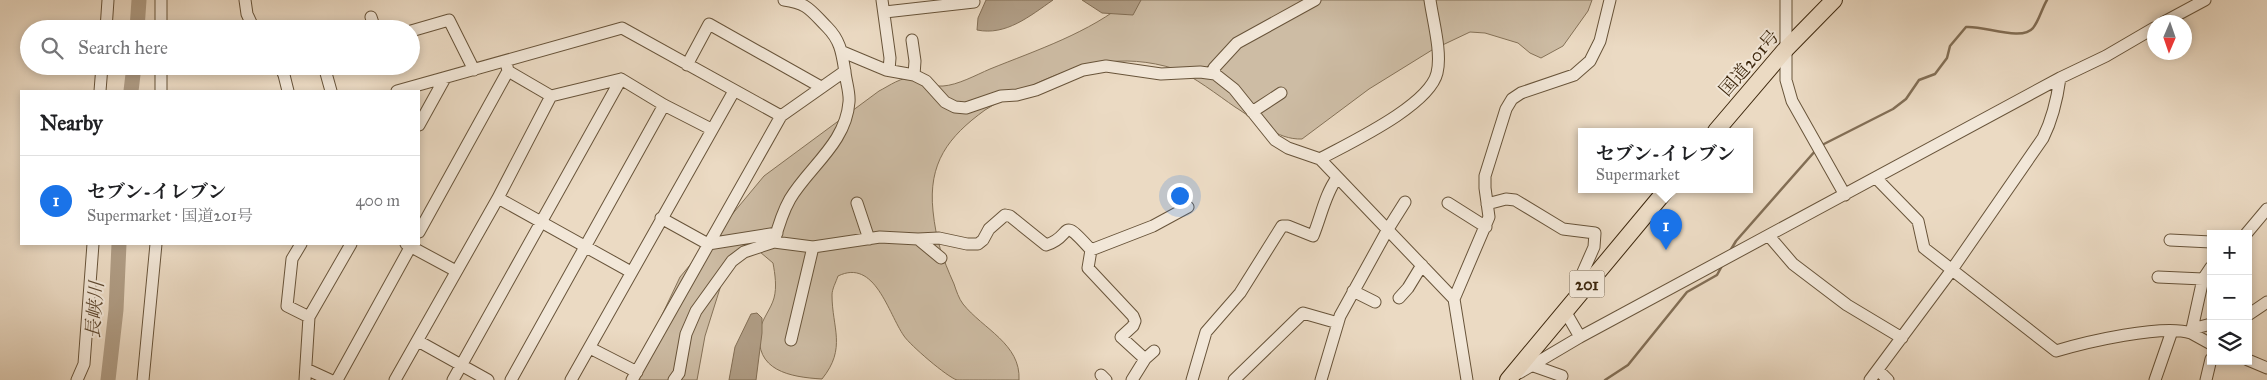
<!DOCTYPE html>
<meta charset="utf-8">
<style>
:root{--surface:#fff;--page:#f6f6f6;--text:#202124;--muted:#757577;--line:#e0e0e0;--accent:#1a73e8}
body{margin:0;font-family:"IM FELL Great Primer","Noto Serif JP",serif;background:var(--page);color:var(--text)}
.controls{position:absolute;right:15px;bottom:15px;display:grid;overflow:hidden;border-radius:0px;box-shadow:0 2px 8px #0003}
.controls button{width:45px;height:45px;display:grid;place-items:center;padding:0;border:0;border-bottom:1px solid var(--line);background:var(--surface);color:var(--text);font:25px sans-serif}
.compass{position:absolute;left:2147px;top:15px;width:45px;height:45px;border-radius:50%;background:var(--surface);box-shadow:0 2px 8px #0003;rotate:182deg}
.you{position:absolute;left:1179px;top:195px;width:18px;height:18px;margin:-12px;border:4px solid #fff;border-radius:50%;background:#1a73e8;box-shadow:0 0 0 8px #1a73e833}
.badge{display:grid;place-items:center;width:32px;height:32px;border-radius:50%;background:var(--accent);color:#fff;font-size:16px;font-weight:700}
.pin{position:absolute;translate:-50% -41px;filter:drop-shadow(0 1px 2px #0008)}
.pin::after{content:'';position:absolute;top:26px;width:18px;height:15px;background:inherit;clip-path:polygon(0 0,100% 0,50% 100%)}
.popup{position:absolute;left:1578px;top:128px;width:175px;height:65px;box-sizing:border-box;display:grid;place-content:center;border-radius:0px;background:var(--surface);filter:drop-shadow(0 1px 4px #0005);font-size:16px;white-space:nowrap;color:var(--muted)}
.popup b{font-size:19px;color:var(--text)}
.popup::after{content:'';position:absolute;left:50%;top:100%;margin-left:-10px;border:10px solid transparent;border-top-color:var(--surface)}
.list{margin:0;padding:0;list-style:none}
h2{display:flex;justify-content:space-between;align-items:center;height:65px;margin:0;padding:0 20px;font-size:21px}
h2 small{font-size:16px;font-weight:400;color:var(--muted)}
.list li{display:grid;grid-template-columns:32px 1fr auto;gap:15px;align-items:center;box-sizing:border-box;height:90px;padding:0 20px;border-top:1px solid var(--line)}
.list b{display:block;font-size:19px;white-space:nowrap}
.list p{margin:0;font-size:16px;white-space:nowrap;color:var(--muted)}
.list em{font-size:16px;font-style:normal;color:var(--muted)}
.icon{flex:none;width:28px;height:28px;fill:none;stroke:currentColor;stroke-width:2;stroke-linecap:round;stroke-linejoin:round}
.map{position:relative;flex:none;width:2267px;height:380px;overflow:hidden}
.search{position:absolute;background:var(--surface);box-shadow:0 2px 8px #0003;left:20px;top:20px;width:400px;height:55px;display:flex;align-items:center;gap:12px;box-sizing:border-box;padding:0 18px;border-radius:28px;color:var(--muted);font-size:19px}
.panel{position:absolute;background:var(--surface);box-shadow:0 2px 8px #0003;left:20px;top:90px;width:400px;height:155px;border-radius:0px}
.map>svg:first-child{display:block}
</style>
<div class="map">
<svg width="2267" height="380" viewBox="0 0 2267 380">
<rect width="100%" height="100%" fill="#ebdac3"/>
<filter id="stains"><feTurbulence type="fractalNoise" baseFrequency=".004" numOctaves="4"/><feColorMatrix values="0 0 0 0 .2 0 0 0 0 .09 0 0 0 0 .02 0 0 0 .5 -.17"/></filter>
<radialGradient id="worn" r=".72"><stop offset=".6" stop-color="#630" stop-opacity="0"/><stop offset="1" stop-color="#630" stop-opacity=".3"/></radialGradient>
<!-- green -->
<path fill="#cdbca4" stroke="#857258" d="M1129,0h463l-4,11 -25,35 -22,12 -11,-5 -12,-10 -33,-10 -15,-1 -38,18 -63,39 -67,50c-25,1 -46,-19 -67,-32 -16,-11 -43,-32 -60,-38 -53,-17 -99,-5 -146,18 -15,7 -30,14 -44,23 -37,27 -57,53 -52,101 3,29 9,46 21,73 2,6 5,15 9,20 20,25 58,40 56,76 -14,0 -50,0 -62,0 -10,-3 -47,-35 -53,-44 -16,-23 -29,-78 -66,-60 -2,6 -6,13 -6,19 0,33 15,53 -10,84 -32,-2 -68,-8 -62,-49 2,-11 11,-21 14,-32 3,-11 1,-24 -1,-35l-13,-11h-19l-14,14 -22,70 -8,44h-69l15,-25 37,-78 84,-101 115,-85c10,-5 23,-15 35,-13 10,2 17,9 29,8 15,-1 33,-11 47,-17 47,-19 99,-36 139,-69z"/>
<!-- water -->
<path fill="#b09d85" stroke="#826e55" d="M986,0h67c-23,16 -47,36 -76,30l1,-12z
M1082,0h59l-8,15 -31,-2z
M757,313l5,5v15l-6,47h-27l6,-33 16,-33z"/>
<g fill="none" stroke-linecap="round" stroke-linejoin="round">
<!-- stream -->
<path stroke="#826e55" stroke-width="2.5" d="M1822,145l71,-36 13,-10 13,-19 16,-6 12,-16 3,-12 16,-19c17,-2 56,15 67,1 6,-7 9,-20 14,-28
M1730,251l6,-10 80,-91
M1605,380l23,-15 59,-73 30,-17 6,-11"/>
<!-- river -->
<path stroke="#b09d85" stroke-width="15" d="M137,29l2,-29
M131,91l3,-25
M108,380l8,-70 3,-66"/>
<!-- minor casing -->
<g stroke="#68543a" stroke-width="13">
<path id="minor" d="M161,0v29
M245,0l2,14 7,15
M882,0l8,58 -1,12
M1786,0v80l6,21 53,94
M885,12l89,-10
M371,17l4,12
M2164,22l41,-22
M106,29l2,-29
M411,31l38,-11 25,50
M912,40l3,21 -1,14
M843,52l43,18 28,5 12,6 19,21 10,5 11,1 35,-12 16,-1 19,-5 47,-20 23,-4 55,8 39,-2 15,2 19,15 41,51 13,8 32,11 134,140 13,81
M506,62l2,9 43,25 70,-17 43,26 47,24
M687,65l22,-41 112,63
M280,66l4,9 4,16
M324,66l7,25
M1215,74l-1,-6 23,-25 78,-43
M100,91l2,-25
M161,91v-25
M397,91l225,-63 159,88
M1252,112l29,-19
M419,125l26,-47
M1320,159c29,-16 109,-53 117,-86 5,-20 -4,-52 -7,-73
M1876,178l42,43 6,27 132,103c30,-9 106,-27 135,-18l1,-4 19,-5
M498,198l133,74
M857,203l12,36
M1448,203l38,24
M1487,204l19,-5 9,1 48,29 32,4 -1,14 -11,25 9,7
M661,218l47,26 69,-11
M419,232l89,-161
M2246,234l21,-25
M1769,236l24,28 54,41 55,33
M918,239l21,-1 28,6h11l5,-4 6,-11 16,-14 5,1 36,29c28,-8 12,-32 45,5l-3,18 45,48 2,5 -2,5 -12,11 24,22
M2170,240l41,2
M774,242c4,-15 8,-29 16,-43 19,-32 56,-56 59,-97 1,-9 -3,-20 -4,-30 -3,-18 -4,-31 -18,-45 -16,-16 -19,-24 -43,-27
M301,244l-9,15 -5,47 22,11
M406,244l50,27
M1091,250l62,-24 35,-19
M2158,277l45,2
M1353,291l22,11
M1399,298l9,-10 14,-23
M1454,299l35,-82 -4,-29v-12l21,-67 6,-10 9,-6 53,-18 16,-14 10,-20 10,-41
M1565,311l15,26
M2248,315l19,-13
M2192,329l11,-50 8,-12
M2191,333l20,11
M791,340l22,-93
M418,341l70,39
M590,348l47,24
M2248,360l19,8
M1531,365l31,11 -2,4
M306,369l24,11
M1878,370l10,10
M1519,373l61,-36 480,-259 46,-22 48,-28
M1101,375l5,5
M77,380l7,-16 9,-120
M143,380l13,-136
M305,380l4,-63 42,-73
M337,380l75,-136
M395,380l103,-182 53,-102
M453,380l168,-301
M511,380l153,-275
M571,380l163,-289
M632,380l149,-264 64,-45
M674,380l5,-7 7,-39 10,-23 36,-50 12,-9 30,-10 39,5 67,-10 38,2 23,19
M1132,380l13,-21 9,-8
M1192,380l14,-48 34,-39 42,-67h6l25,10c8,-19 12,-42 24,-58
M1234,380l69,-67 35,10
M1321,380l19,-64 48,-87 17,-27
M1870,380l81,-109 92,-133c10,-20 14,-38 17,-60
M2155,380l17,-49
M2206,380l5,-21"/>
</g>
<!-- highway casing -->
<g stroke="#3d270d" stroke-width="18">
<path id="highway" d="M1716,131l69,-81 49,-50
M1508,380l159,-191"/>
</g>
<!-- minor -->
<use href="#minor" stroke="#f2e7d8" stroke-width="11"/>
<!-- highway -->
<use href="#highway" stroke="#ebdac3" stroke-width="16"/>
</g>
<g text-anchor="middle" stroke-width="4" stroke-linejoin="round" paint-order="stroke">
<!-- shield labels -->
<rect fill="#f2e7d8" stroke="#73614a" stroke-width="1" x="1569.5" y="270.5" width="35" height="27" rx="4"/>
<g font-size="16" font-weight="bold" fill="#3d270d">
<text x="1587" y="290">201</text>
</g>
<!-- street labels -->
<g font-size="18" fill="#3d270d" stroke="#f2e7d8">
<text transform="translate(1749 63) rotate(-49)" y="6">国道201号</text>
</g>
<!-- water labels -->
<g font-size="19" font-style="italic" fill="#604a31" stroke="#f2e7d8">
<text transform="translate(94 310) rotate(-86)" y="7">長峡川</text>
</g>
</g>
<rect width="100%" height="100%" filter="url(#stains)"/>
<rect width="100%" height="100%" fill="url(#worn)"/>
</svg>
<div class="controls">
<button>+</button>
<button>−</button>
<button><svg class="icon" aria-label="layers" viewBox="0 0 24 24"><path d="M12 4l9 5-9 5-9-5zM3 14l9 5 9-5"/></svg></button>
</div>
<svg class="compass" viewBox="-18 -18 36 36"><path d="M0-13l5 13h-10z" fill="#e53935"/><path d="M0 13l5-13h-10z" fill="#757577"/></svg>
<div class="you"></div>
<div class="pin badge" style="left:1666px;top:250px">1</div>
<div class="popup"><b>セブン-イレブン</b>Supermarket</div>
<div class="search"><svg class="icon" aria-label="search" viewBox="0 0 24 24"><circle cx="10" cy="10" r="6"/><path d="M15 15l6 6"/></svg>Search here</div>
<section class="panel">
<h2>Nearby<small></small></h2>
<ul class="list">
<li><span class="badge">1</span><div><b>セブン-イレブン</b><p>Supermarket · 国道201号</p></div><em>400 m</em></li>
</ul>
</section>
</div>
